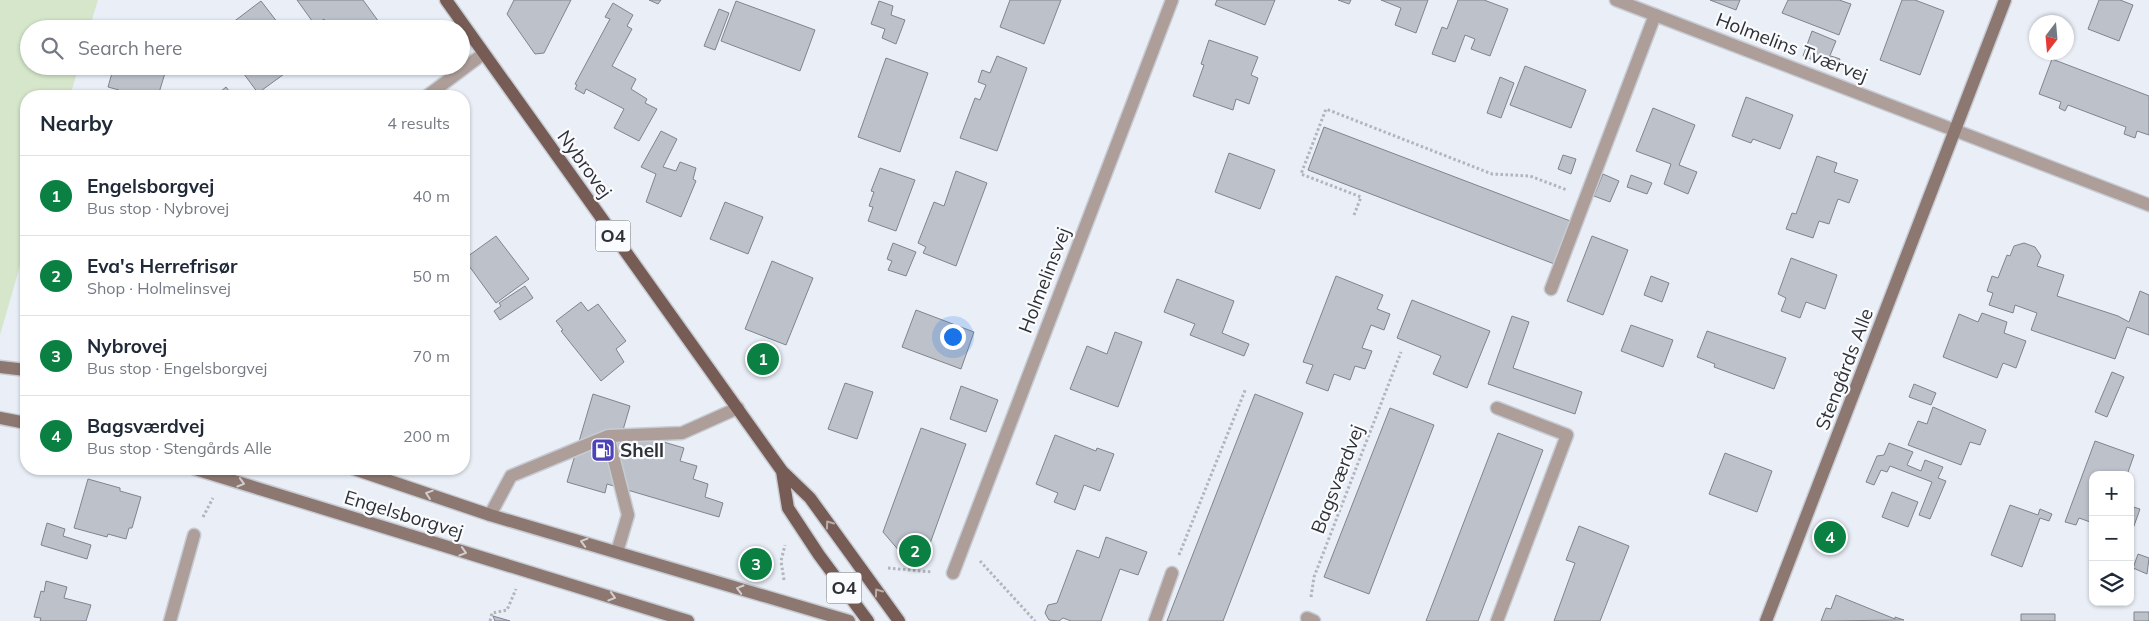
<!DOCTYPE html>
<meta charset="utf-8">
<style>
:root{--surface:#fff;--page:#f6f6f7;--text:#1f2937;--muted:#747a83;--line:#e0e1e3;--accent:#0b8043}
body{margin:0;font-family:Mulish,sans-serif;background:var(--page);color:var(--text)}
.controls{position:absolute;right:15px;bottom:15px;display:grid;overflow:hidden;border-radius:10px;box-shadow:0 1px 4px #0004}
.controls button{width:45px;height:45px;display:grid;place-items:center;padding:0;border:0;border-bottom:1px solid var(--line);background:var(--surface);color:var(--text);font:25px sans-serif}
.compass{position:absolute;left:2029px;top:15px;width:45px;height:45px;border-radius:50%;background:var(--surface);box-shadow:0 1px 4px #0004;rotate:196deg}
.you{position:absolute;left:952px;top:336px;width:18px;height:18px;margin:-12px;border:4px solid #fff;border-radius:50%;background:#1a73e8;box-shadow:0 0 0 8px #1a73e833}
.badge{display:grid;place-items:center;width:32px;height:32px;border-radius:50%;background:var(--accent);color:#fff;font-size:16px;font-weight:700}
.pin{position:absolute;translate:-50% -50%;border:2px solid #fff;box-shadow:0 1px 5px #0006}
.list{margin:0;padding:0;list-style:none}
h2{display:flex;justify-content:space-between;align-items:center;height:65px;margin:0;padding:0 20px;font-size:21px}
h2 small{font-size:16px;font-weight:400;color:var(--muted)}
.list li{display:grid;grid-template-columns:32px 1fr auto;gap:15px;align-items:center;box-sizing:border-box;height:80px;padding:0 20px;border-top:1px solid var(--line)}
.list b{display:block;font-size:19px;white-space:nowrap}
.list p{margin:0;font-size:16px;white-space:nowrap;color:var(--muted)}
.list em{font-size:16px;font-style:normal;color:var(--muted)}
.icon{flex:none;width:28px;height:28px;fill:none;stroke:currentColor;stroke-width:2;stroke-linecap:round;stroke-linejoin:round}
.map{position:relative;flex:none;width:2149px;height:621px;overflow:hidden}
.search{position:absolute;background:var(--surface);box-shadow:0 1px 4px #0004;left:20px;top:20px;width:450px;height:55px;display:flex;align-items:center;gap:12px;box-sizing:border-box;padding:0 18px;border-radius:28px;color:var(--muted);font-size:19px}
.panel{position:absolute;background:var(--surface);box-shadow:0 1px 4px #0004;left:20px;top:90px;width:450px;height:385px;border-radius:20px}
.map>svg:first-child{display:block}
</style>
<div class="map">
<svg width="2149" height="621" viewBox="0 0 2149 621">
<rect width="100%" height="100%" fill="#e9eef7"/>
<!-- green -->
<path fill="#d5e6ca" d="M0,0h98l-9,29h-60v37h50l-9,30h-44v149l-26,90z"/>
<!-- building -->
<path fill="#bcc1ca" stroke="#80858d" d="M297,0h66l21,29h-53l-7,-10 -9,6z
M514,0h57l-27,53 -9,1 -28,-40z
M649,0h12l-3,4z
M1010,0h51l-17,44 -44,-17z
M1217,0h58l-10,25 -50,-20z
M1338,0h13l-2,4z
M1381,0h47l-12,33 -21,-8 6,-17z
M1458,0h26l24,9 -18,47 -19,-7 4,-10 -10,-4 -10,27 -23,-8 10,-27 5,2z
M1710,0h30l-4,10z
M1788,0h51l12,4 -12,31 -57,-22z
M1902,0h13l29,11 -24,64 -40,-15z
M2099,0h21l13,5 -14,36 -31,-12z
M261,1l17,22 -7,6h-47z
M736,1l79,29 -15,41 -79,-30z
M879,1l14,5 -2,9 14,5 -9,24 -14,-6 3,-9 -14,-5z
M613,3l20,12 -6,11 5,3 -20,37 24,13 -5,10 16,10 -2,4 12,6 -18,32 -25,-13 10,-19 -38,-20 -2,5 -9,-5 2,-4 -2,-1 35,-65 -5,-2z
M719,9l10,4 -14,37 -11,-4z
M1812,31l24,10 -10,24 -23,-9z
M1209,40l49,17 -7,18 7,3 -9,26 -13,-5 -3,11 -40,-14 11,-31 -3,-1z
M997,56l30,12 -30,83 -37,-13 15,-40 5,2 6,-15 -8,-3 4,-12 8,3z
M1831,56l9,3 -3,10 -9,-4z
M886,58l42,15 -28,79 -42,-15z
M2052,59l97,37v39l-12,-4 -2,7 -11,-4 2,-7 -58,-22 -3,6 -6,-3 2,-6 -22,-8z
M114,66h27l24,7 -7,23h-41l2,-6 -11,-3z
M238,66h51l2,3 -33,24z
M358,66h11l-7,6z
M1525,66l61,24 -15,38 -61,-23z
M1500,77l14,6 -13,35 -14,-5z
M226,87l7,9h-19l6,-4z
M1746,97l47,18 -13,34 -27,-10 -2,4 -19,-7z
M1653,108l42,17 -16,40 18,7 -9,22 -24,-10 7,-20 -35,-13z
M1324,127l249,95 -16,43 -249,-95z
M661,131l16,8 -14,28 13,4 4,-9 16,6 -3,11 3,2 -15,36 -35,-15 10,-28 -15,-7z
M1229,153l46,17 -15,39 -45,-17z
M1563,155l13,4 -5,15 -13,-5z
M1817,156l20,7 -3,9 24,8 -9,23 -11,-4 -9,25 -10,-3 -6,17 -27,-9 6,-16 4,1z
M880,168l35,12 -19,51 -28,-10 5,-14 -4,-1 5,-14 -3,-1z
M956,171l31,12 -31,83 -33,-13 3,-6 -8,-4 16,-41 10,4z
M1603,174l16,7 -9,21 -16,-6z
M1631,175l21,8 -5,11 -20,-7z
M725,202l38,15 -15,37 -38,-15z
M496,236l33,43 -33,24 -32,-44z
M1592,236l36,14 -25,65 -36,-14z
M893,243l23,9 -10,24 -18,-6 4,-9 -5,-2z
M2024,243l11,4 6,9 -4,10 27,9 -7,21 61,20 11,6 11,-31 9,4v40l-22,-8 -12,32 -84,-29 6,-17 -22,-8 -2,8 -24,-8 4,-12 -6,-2 5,-15 6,2 9,-23 3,1 4,-10z
M1791,258l46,17 -12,34 -19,-7 -6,16 -19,-7 5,-13 -8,-4z
M772,261l41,17 -27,67 -41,-16z
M1336,276l47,19 -6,14 13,5 -6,16 -13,-5 -9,23 10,3 -7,18 -10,-3 -5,14 -16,-6 -6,17 -22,-8 7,-18 -10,-3z
M1651,276l18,7 -7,19 -18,-7z
M1177,279l57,22 -12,32 27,11 -5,12 -54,-21 5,-11 -31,-12z
M525,286l8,12 -33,22 -6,-9 7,-5 -2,-3z
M1412,300l78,31 -23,57 -34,-14 8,-18 -44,-18z
M581,302l7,9 10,-7 28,37 -10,8 8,13 -23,19 -40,-50 2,-1 -7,-9z
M916,310l58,22 -13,37 -59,-22z
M1982,313l25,9 -3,11 22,8 -10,27 -13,-5 -6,15 -54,-21 16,-43 19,8z
M1512,316l17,6 -16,46 69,24 -7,22 -87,-30z
M1631,325l42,15 -10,27 -42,-16z
M1707,331l79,27 -12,31 -60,-22 1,-3 -18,-7z
M1115,332l27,10 -24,65 -48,-18 17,-43 20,8z
M2112,372l12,5 -17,40 -12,-5z
M845,383l28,9 -16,47 -29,-10z
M1914,384l22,9 -5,12 -22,-8z
M961,386l37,14 -12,32 -36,-13z
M593,394l37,12 -7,24 61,18 -4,13 17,5 -4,13 15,5 -3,13 18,6 -4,14 -112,-33 -2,9 -38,-11z
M1255,394l48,19 -80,208h-56z
M1933,407l53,23 -6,15 -10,-3 -9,23 -53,-20 10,-24 9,3z
M1390,408l44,17 -65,169 -45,-17z
M921,428l45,16 -38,105 -27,4 -18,-21z
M1498,433l45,17 -65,171h-52z
M1055,435l41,16 1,-3 17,6 -14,37 -16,-6 -9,25 -21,-8 4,-9 -22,-9z
M2095,441l39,14 -7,20h-34v48l-14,-5 -3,7 -11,-3z
M1889,443l24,9 -6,13 14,6 4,-11 18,7 -5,11 8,3 -16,38 -11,-4 13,-33 -42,-16 -3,6 -6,-2 -7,15 -8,-3 11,-26 7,-1z
M1725,453l47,18 -15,41 -48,-18z
M88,479l32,9v3l21,6 -9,31h-3l-3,11 -18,-5 -1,3 -33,-9z
M1892,492l26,10 -10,25 -26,-10z
M2010,505l28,10 2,-6 12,5 -3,7 -9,-3 -18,49 -31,-12z
M2130,506l10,3 -10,28z
M47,523l18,6 -2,7 28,9 -4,14 -46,-14z
M1579,526l50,20 -29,75h-46l21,-58 -9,-3z
M1106,537l41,15 -9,23 -18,-6 -19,52h-30l-8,-3 -4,3 -10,-1 -4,-7 3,-8 9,-2 20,-53 22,8z
M2138,554l11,4 -2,16 -14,-6z
M46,581l21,6 -3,11 27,7 -5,16h-46l1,-3 -7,-1 7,-26 3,1z
M1836,595l59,24v-2l9,3 -83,1 5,-13 5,1z
M2134,612h15v9h-15z
M2021,614h34v7h-34z
M493,616l17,5h-15z"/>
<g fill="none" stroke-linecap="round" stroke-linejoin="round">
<!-- lane casing -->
<g stroke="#c7ccd4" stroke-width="15">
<path id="lane" d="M1551,289l104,-274
M1497,408l70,27 -70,186
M608,436l20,79 -11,37
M490,515l21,-39 97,-40 74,-3 56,-25
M1307,618l7,3
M1155,621l17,-48"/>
</g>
<!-- street casing -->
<g stroke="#c7ccd4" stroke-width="15">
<path id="street" d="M1616,0l533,205
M427,96l56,-42
M953,573l219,-573
M170,621l24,-86"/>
</g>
<!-- secondary casing -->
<g stroke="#c7ccd4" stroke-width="15">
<path id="secondary" d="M0,367l26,3
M0,418l26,5
M195,469l493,152
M354,469l136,46 359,106
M1766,621l239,-621"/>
</g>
<!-- primary casing -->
<g stroke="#c7ccd4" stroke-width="15">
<path id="primary" d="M446,0l336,471 28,27 89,123
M782,471l6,37 31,47 49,66"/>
</g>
<!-- path -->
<path stroke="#b1b5bc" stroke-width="3" stroke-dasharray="2.5 2.5" stroke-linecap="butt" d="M1354,215l7,-18 -60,-23 25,-65 166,65 38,2 37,14
M203,517l10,-19
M1179,555l67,-167
M980,561l55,60
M888,568l44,4
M784,580l-3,-19 4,-16
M1311,597l3,-20 87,-225
M490,621l2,-8 15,-3 9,-21"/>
<!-- lane -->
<use href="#lane" stroke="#ad9e99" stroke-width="12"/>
<!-- street -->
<use href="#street" stroke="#ad9e99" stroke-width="12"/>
<!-- secondary -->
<use href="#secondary" stroke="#8d7771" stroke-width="12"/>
<!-- primary -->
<use href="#primary" stroke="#765c54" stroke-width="12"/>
</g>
<!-- one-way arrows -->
<defs><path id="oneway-chevron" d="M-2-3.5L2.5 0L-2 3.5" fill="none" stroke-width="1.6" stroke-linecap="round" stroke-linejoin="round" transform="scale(1.25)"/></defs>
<g stroke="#d3cdcd">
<use href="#oneway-chevron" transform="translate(241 483) rotate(17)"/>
<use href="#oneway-chevron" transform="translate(429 494) rotate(-161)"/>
<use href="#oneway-chevron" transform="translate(584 542) rotate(-164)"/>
<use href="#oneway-chevron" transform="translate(463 552) rotate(17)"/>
<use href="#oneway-chevron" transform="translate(740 589) rotate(-164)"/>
<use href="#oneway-chevron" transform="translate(612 597) rotate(17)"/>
</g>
<g stroke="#b8acaa">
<use href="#oneway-chevron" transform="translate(829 524) rotate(-126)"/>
<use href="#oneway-chevron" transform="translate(878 592) rotate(-126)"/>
</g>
<!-- icons -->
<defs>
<g id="fuel-square" transform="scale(1.25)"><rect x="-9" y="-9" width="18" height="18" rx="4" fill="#4e42b9" stroke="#f9fbff"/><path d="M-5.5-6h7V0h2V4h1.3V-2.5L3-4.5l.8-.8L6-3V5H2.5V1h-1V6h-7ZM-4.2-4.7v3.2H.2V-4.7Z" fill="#fff"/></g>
</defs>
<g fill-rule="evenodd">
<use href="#fuel-square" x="603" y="450"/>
</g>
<g text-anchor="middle" stroke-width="4.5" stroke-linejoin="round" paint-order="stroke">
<!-- shield labels -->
<g fill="#f9fbff" stroke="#6b6d70" stroke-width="1">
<rect x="595.5" y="220.5" width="35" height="31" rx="4"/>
<rect x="826.5" y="572.5" width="35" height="31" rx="4"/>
</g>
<g font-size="18" font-weight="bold" fill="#2e3033">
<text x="613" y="242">O4</text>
<text x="844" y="594">O4</text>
</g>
<!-- street labels -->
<g font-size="19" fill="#2e3033" stroke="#f9fbff">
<text transform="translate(1792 47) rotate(21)" y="7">Holmelins Tværvej</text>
<text transform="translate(585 164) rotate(54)" y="7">Nybrovej</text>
<text transform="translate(1044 280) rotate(-69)" y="7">Holmelinsvej</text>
<text transform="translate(1844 369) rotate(-69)" y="7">Stengårds Alle</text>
<text transform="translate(1337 479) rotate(-69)" y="7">Bagsværdvej</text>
<text transform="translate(404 514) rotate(17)" y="7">Engelsborgvej</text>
</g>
<!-- poi labels -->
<g font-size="19" font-weight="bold" fill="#2e3033" stroke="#f9fbff" text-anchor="start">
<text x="620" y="457">Shell</text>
</g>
</g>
</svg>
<div class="controls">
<button>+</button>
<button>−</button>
<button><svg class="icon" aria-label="layers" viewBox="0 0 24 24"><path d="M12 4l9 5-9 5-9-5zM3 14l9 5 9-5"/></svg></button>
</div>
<svg class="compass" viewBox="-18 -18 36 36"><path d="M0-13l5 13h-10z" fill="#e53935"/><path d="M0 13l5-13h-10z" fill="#747a83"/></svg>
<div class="you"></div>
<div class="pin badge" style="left:763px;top:359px">1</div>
<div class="pin badge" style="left:915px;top:551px">2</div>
<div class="pin badge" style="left:756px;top:564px">3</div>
<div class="pin badge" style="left:1830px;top:537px">4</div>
<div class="search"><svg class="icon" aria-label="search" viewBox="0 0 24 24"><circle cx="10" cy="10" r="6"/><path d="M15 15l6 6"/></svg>Search here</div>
<section class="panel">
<h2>Nearby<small>4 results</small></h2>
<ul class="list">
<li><span class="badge">1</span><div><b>Engelsborgvej</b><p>Bus stop · Nybrovej</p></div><em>40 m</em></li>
<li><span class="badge">2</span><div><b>Eva's Herrefrisør</b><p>Shop · Holmelinsvej</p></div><em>50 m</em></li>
<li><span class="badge">3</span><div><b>Nybrovej</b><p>Bus stop · Engelsborgvej</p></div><em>70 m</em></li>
<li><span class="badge">4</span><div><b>Bagsværdvej</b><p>Bus stop · Stengårds Alle</p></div><em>200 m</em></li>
</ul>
</section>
</div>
